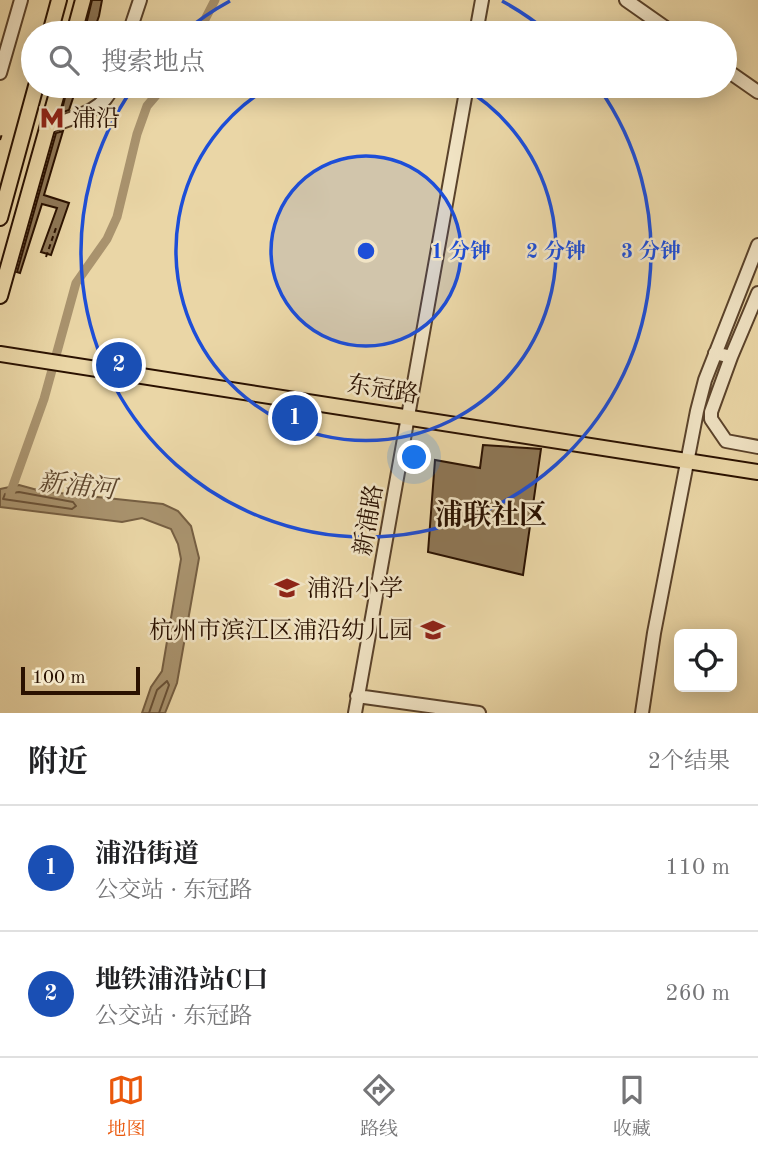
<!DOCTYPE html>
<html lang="zh">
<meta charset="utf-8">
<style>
:root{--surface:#fff;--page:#f6f6f6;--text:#202124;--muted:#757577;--line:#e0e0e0;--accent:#ea580c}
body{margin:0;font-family:"Old Standard TT","Noto Serif SC",serif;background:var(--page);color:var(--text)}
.controls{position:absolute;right:21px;bottom:21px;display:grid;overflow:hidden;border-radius:10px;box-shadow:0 4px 18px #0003}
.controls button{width:63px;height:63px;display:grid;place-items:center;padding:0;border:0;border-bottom:2px solid var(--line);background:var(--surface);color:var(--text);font:35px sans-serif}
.scale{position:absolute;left:21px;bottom:18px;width:119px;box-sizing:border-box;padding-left:7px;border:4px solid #2a1100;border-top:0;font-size:19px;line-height:24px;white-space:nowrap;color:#2a1100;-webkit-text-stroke:5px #f1e4c5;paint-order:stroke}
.you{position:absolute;left:415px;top:458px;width:24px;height:24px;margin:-18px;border:5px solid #fff;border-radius:50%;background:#1a73e8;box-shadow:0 0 0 10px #1a73e833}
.badge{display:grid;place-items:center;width:46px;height:46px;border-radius:50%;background:var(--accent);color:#fff;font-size:23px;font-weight:700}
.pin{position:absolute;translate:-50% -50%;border:4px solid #fff;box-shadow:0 2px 7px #0006}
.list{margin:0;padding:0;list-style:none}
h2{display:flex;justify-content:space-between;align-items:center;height:91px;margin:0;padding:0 28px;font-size:30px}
h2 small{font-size:23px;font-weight:400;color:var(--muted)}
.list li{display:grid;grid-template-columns:46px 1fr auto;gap:21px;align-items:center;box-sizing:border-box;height:126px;padding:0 28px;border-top:2px solid var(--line)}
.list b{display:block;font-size:26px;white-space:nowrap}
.list p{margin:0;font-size:23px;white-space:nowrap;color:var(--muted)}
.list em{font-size:23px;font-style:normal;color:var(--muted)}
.icon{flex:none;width:38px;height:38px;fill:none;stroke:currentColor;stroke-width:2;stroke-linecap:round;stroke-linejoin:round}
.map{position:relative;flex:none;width:758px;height:713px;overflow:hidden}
.search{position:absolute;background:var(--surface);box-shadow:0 4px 18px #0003;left:21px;right:21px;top:21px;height:77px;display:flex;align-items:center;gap:18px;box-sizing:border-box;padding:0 24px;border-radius:38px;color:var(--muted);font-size:26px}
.sheet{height:343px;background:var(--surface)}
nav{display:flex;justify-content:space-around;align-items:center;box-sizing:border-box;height:98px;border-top:2px solid var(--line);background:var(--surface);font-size:19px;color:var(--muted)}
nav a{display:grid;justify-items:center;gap:4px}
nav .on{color:var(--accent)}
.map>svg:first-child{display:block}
</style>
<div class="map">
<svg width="758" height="713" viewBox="0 0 758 713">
<rect width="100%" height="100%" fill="#ead6a6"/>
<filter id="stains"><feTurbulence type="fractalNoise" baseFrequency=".00286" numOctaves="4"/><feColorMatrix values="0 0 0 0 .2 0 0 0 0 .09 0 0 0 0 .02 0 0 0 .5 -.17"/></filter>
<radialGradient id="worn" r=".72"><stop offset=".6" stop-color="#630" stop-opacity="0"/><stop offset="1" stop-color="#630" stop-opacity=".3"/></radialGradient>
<!-- water -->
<path fill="#a9936e" stroke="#765f42" stroke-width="2" d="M19,485l22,6 122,13 15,7 13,15 8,32 -22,125 -12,30h-23l9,-26 11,-16 19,-112 -3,-15 -7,-15 -29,-11 -20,4 -122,-15v-18z"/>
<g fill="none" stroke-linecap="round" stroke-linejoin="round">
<!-- shore -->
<path stroke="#6a5237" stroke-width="2" d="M19,492l54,10 3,4 -4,3 -69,-10 2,-5z
M149,713l8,-23 10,-9 2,4 -10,28"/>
<!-- canal -->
<path stroke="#a9936e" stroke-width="9" d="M198,33l17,-33
M10,494l34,-95 32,-116 31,-44 10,-22 20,-83 10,-28 17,-20"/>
</g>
<!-- building -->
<path fill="#8e7756" stroke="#2a1100" stroke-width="2" d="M92,0h10l-3,16 -6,17h-9z
M68,86h9l-8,24 -8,3z
M63,131l-19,64 25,8 -18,52 -10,-3 16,-44 -15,-4 -22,69 -3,-1 39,-139z
M483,445l58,4 -18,126 -95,-23 7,-92 45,8z"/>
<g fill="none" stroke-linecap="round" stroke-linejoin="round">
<!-- minor casing -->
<g stroke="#5a422a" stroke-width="16">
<path id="minor" d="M626,0l47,33
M129,33l11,-33
M476,33l6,-33
M725,69l33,23
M0,73l21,-73
M48,127c22,-9 56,-15 65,-41
M715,353l16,4 -20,55v7l15,22 32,6
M731,357l27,-64
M357,696l122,17
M355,713l112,-627
M642,713l12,-80 43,-222 8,-31 53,-135"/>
</g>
<!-- major casing -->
<g stroke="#2a1100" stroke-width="18">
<path id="major" d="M50,33l9,-33
M74,33l9,-33
M0,218l36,-132
M0,296l59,-210
M0,354l758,118"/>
</g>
<!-- path -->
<path stroke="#2a1100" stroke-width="2" stroke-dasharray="5 3.5" stroke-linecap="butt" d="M0,140l2,-6
M46,257l11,-32"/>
<!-- minor -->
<use href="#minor" stroke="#f1e4c5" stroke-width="12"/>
<!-- major -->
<use href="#major" stroke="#ead6a6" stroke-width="14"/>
</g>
<!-- distance rings -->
<circle cx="366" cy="251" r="95" fill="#1d4ed8" fill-opacity=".12"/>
<g fill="none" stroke="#1d4ed8" stroke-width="3.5">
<circle cx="366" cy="251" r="95"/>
<path d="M461 86A190 190 0 1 1 271 86"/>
<path d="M183 33A285 285 0 0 1 230 1M502 1A285 285 0 0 1 549 33M599 88A285 285 0 1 1 133 88"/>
</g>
<!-- icons -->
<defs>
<g id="metro-bare" transform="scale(1.89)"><path d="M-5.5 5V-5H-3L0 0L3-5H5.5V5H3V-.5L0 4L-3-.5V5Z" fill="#8f2418" stroke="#f1e4c5" stroke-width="2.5" paint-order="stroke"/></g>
<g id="school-bare" transform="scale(1.89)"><path d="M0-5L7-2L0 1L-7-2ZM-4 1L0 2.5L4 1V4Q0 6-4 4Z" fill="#8f2418" stroke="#f1e4c5" stroke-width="2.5" paint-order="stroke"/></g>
</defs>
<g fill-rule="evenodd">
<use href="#metro-bare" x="52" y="118"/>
<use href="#school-bare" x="287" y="588"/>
<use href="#school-bare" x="433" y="630"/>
</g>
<g text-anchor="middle" stroke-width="5" stroke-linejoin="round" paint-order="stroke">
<!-- poi labels -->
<g font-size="24" fill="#2a1100" stroke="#f1e4c5" text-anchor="start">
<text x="72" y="126">浦沿</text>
<text x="307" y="596">浦沿小学</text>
<text x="413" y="638" text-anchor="end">杭州市滨江区浦沿幼儿园</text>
</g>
<!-- street labels -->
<g font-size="24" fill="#2a1100" stroke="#f1e4c5">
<text transform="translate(383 389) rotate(9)" y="8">东冠路</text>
<text transform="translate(368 520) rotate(-80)" y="8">新浦路</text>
</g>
<!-- water labels -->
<g font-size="26" font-style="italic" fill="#5d452c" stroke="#f1e4c5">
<text transform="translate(77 485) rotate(6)" y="9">新浦河</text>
</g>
<!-- quarter labels -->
<g font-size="28" font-weight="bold" fill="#2a1100" stroke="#f1e4c5">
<text x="491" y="524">浦联社区</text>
</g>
</g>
<circle cx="366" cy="251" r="10" fill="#1d4ed8" stroke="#f1e4c5" stroke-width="3.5"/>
<g font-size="21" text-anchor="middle" font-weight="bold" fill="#1d4ed8" stroke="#f1e4c5" stroke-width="5" stroke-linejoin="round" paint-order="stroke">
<text x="461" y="258">1 分钟</text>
<text x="556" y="258">2 分钟</text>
<text x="651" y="258">3 分钟</text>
</g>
<rect width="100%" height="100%" filter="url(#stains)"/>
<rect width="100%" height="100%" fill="url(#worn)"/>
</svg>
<div class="controls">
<button><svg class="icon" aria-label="locate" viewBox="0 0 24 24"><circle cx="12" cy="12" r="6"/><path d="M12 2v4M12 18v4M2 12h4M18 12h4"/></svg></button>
</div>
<div class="scale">100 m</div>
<div class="you"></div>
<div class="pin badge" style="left:295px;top:418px;background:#1a4fb4">1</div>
<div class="pin badge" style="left:119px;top:365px;background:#1a4fb4">2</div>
<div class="search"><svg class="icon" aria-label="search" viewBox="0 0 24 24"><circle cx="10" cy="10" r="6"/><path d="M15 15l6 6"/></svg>搜索地点</div>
</div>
<section class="sheet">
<h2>附近<small>2个结果</small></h2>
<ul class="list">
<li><span class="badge" style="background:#1a4fb4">1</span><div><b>浦沿街道</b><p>公交站 · 东冠路</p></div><em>110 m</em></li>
<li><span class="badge" style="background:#1a4fb4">2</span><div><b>地铁浦沿站C口</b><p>公交站 · 东冠路</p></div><em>260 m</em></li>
</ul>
</section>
<nav>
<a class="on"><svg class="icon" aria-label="map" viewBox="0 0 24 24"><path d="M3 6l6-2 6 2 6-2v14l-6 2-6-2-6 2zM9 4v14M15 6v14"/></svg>地图</a>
<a><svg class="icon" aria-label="directions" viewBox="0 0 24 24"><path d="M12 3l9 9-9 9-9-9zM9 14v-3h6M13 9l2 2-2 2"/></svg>路线</a>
<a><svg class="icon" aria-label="saved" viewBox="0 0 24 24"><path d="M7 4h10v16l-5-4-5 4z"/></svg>收藏</a>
</nav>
